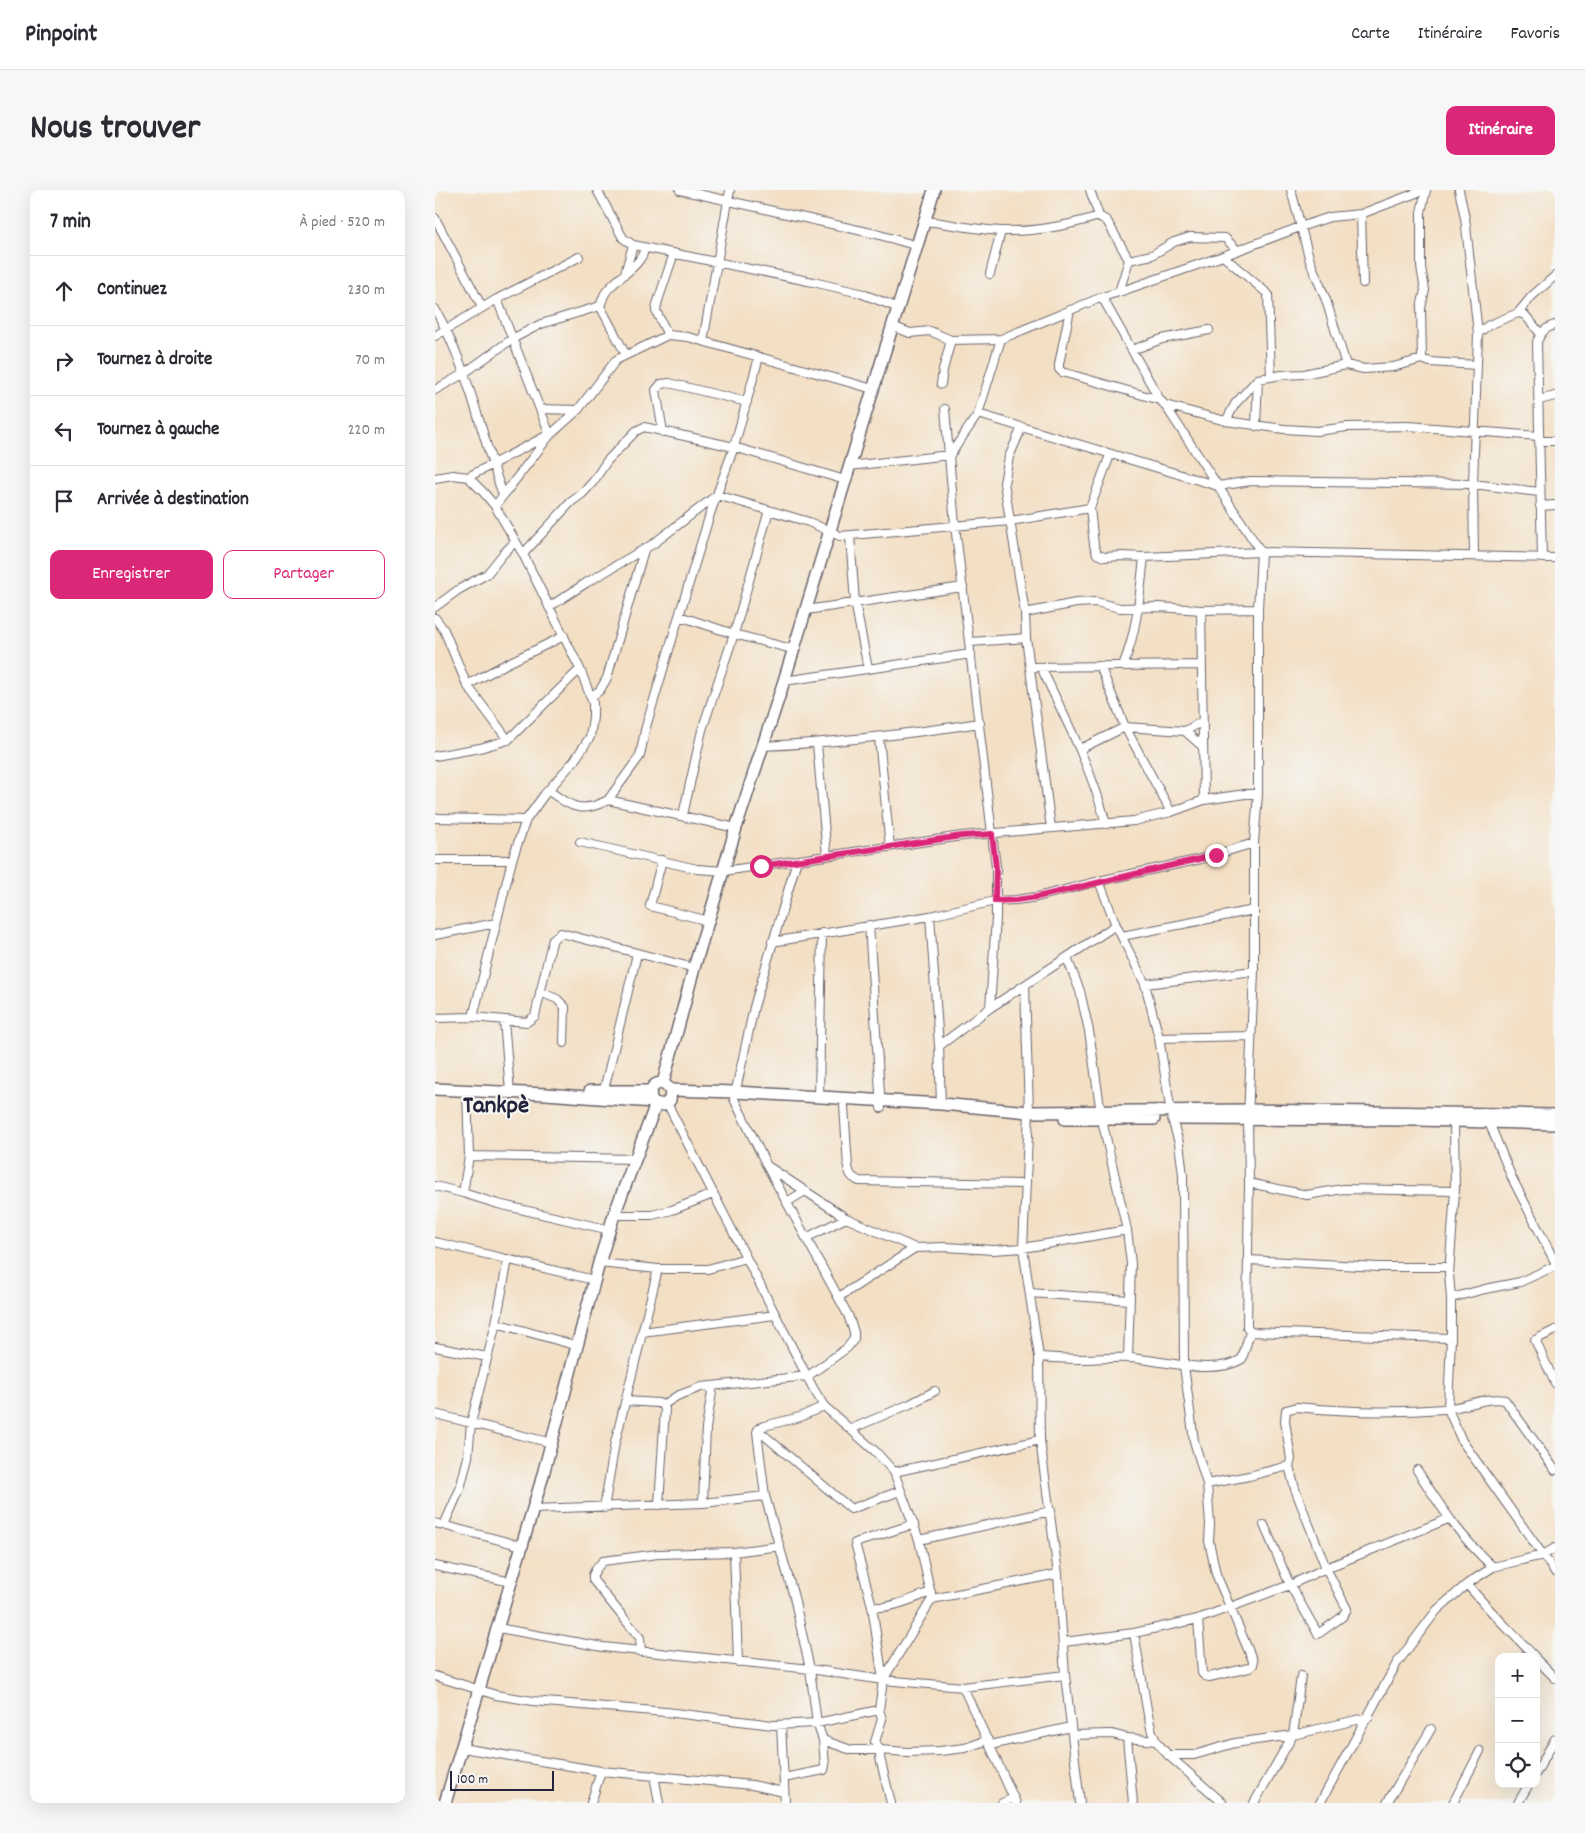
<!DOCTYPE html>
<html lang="fr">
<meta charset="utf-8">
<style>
:root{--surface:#fff;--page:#f7f7f7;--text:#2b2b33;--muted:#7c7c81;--line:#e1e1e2;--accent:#db2777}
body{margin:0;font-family:Dekko,sans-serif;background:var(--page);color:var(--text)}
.controls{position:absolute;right:15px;bottom:15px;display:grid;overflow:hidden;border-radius:10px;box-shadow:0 5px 20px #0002}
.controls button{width:45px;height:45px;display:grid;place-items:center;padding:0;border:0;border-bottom:1px solid var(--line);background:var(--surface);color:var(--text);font:25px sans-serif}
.scale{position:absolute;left:15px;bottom:12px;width:104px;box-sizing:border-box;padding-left:5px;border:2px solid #22223b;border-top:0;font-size:14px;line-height:18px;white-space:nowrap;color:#22223b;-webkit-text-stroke:4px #f6f6f2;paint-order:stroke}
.stop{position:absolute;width:15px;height:15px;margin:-11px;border:4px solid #db2777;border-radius:50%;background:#fff}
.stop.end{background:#db2777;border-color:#fff;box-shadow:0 1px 5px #0008}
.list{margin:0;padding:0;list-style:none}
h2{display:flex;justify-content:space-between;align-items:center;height:65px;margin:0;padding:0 20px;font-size:21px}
h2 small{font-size:16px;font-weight:400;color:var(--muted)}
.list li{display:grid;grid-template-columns:32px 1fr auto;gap:15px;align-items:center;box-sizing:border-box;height:70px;padding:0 20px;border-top:1px solid var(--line)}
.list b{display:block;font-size:19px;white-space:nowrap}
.list em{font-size:16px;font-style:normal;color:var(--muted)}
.actions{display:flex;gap:10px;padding:15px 20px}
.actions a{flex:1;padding:11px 0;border:1px solid var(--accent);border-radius:10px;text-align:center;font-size:18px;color:var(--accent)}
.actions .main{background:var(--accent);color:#fff}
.icon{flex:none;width:28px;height:28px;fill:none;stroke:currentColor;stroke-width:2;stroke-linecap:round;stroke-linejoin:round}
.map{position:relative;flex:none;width:1120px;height:1613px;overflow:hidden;border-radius:10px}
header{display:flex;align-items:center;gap:30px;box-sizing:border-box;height:70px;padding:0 25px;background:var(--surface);border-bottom:1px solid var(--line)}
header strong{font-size:24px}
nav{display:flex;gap:28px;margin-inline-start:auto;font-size:18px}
.intro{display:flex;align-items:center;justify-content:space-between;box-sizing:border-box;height:120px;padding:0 30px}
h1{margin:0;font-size:35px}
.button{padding:12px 22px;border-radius:10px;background:var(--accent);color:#fff;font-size:18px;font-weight:700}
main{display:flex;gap:30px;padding:0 30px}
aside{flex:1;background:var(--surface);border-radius:10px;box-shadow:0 5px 20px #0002}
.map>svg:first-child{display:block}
</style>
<header>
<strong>Pinpoint</strong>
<nav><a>Carte</a><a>Itinéraire</a><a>Favoris</a></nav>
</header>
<div class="intro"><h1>Nous trouver</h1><a class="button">Itinéraire</a></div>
<main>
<aside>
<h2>7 min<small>À pied · 520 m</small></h2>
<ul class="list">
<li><svg class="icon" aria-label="ahead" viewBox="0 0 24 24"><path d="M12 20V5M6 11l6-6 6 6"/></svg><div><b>Continuez</b></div><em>230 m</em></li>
<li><svg class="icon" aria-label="right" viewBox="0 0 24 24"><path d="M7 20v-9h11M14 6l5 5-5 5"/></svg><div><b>Tournez à droite</b></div><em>70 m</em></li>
<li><svg class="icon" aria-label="left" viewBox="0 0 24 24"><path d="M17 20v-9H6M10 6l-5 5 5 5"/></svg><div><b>Tournez à gauche</b></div><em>220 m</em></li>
<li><svg class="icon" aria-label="arrive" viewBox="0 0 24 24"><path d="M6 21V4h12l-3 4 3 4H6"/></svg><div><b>Arrivée à destination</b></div></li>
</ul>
<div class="actions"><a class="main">Enregistrer</a><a>Partager</a></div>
</aside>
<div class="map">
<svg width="1120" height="1613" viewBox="0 0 1120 1613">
<rect width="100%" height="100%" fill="#f6f6f2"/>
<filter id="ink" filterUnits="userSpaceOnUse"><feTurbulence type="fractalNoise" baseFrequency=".02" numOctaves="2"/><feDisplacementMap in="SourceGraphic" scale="10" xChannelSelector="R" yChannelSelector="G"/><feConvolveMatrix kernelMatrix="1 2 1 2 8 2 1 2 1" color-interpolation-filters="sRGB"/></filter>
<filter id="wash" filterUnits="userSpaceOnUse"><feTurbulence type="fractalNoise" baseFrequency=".0096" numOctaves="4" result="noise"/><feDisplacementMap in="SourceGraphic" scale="20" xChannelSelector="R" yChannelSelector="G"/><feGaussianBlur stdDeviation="1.12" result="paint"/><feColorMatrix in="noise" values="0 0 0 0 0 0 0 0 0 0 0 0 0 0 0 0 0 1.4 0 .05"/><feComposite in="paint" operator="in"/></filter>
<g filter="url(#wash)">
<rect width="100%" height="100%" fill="#f3dfc4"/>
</g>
<g filter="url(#ink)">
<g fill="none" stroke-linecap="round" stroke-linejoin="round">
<!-- street casing -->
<g stroke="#6b646b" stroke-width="10">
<path id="street" d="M162,0l26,48 10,7 180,37 47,11 39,15
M245,0l196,44 42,12
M856,0l19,71 16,39 20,65
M1024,0l6,28 13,115 -5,151 1,72
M926,24l2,69
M0,28l47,89
M491,31c25,3 51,9 76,10 34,1 65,-5 97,-15
M788,66l77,-29 30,-10 31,-3 63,-24
M694,70l23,-5 22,-13 16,-5 35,1 12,12
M190,83l8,-28
M555,84l11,-43
M684,102l104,-36 45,38 3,83
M62,109l53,136
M0,119c33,57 46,125 68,186
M635,120l-11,54v5l3,3 98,28
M1083,123l7,2 15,18
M457,136l18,7 20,-2 21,9 50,-1 101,-42
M1043,143l11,-8 29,-12 14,-17 23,-20
M233,145l-12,-24 1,-7 17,-51
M0,146l62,-37 82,-42
M566,149l-23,75 240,72 33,-5 222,3 66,8
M268,151l27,-151
M697,160l30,-11 47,-9
M191,165l-26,-49c2,-4 3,-10 6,-14 12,-16 34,-24 39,-44
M987,169l-1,-51 4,-18 -4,-23v-55l5,-22
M506,194l2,-14 8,-30
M0,200l28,-16 49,-35 29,-15 59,-18
M1104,210l16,-4
M730,215l61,16 58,8 33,2 30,-4 61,-1 131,10
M105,219l38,1
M510,219l10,116 41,342v51l-6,90
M791,231l9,-17 23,-25 24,-4 22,-1 42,-9 18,4 29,-2 29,-8 8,3 47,3
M821,236l2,-47
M587,237l-13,30 -5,26 21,130 1,25 25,190
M228,242l-7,-42 5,-6 8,-1 78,19
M1104,251h16
M675,265l-20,53 4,37 3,9 7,3 18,-1 22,1 117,-5 294,6
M414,276l101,-11 28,-41
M33,287l80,-42
M0,288l18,-3 15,2 16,16 11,13 28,48 57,115 13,34v14l-3,20 -16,24 -30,34 -18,25 -14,40 -39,157
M60,316l55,-71 28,-25 38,-50 52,-25 20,2 185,52
M1105,316l15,-1
M415,346l5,66 13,67
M88,364l48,-52 11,-8 11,-12 14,-21 29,-30 8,-4 90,20 111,33
M1107,368l-5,-216c4,-10 8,-14 18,-17
M0,417l23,-17 29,-16 16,-20 12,-12
M114,417l37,-24 67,-39 64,-49 92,27 31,14 170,-15 80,-13
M371,420l157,-23
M766,420l3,190
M590,423l51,-10 20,-1 24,6 39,-1 42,3 57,-1
M244,426l55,18 58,15
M0,428l9,12 23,55 41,55
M535,452l56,-4
M665,476l25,61 46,85 33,-12 41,-6h13
M688,476c14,-35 17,-72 21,-109
M596,477l171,-2
M606,477c24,51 51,102 65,157
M349,491l187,-27
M32,495l39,-21 58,-28
M156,507l9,-7 7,-12 37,-128
M750,541l18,16
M444,548l11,109
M382,554l10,112
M327,556c73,-3 145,-12 218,-23
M645,559l45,-22 60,4 18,-10
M0,566l45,-8 28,-8 72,-71
M113,600c22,17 34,24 60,10l128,28
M173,610l32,-44 5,-26 34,-114 31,-102 24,-67 25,-90
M248,625l19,-85 32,-96 35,-124
M0,628l91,2
M145,652l117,27 27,2 238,-35 172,-15 37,-9
M0,670h77
M227,670l-12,46 59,15
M664,691l17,44 29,59 14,54 13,81 7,24 4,32 1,191 10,75 13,43 3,40 -1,17 7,33 37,87v4l-4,3 -40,9 -4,-1 -3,-3 -4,-54
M495,726l9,130 2,58
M434,735l12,183
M0,745l61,-12
M687,746l132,-26
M337,752l158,-26 65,-15 21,-1 21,-3 62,-16 102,-22 53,-16
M632,768l13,33 9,40 13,89 25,110 4,34 -3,94
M710,794l109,-13
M590,796l4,126 -6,136 16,109 1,83 18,134 7,101 15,128
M105,802l17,7 8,8 -1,36
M0,828l38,-1 54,5 8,-6 16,-70 2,-7 8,-6 133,35
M69,830l6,72
M724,848l92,-2
M504,856l51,-38 126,-83
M32,900l2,66 -6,37 35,11 112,26
M169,900l33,-136
M384,908l3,-165
M232,913l146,285 11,18 52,46 18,20 25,68 13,59 -49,81
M409,916l4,61c2,8 3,10 11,14l167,3
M1021,927l-2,5 1,69 -6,83 2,24v40l-3,71 14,32 93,131
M1053,930l24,58 43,84
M34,966l166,3
M334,977l77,51 69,30 31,-1 47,3 30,-2 104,-18
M814,993l58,12 36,-6 112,2
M0,996l28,7
M352,1012l18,-11
M179,1025h38l20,-5 41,-16
M371,1048l40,-20
M0,1052l159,38
M813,1070l131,7h70
M164,1073l59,6h50l38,-11
M595,1103l99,7
M404,1107l76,-49
M1016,1108l34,-9 35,-7 35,-16
M61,1133l82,23
M1120,1140l-20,10 20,43
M207,1142l133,-17
M815,1142l201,6
M0,1157l52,10
M604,1167c15,1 31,2 46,2 14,0 29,-2 43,-1 31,1 86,19 114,1l8,-27 -3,-5 2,-144 -1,-63 6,-149v-128l4,-49v-185l3,-57 -96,-147 -5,-5 -58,-103 17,-5 10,-32 -22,-39 -8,-5 -9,-26
M191,1211l32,2 5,2 2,4 -6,96
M228,1215l14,-9 24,-9 107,-11 39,-28 7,-9v-7l-6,-17 -81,-149 -33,-67 20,-92 43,-147
M0,1224l117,29
M416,1239l59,-25 25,-13
M323,1240l93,79 49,-18
M982,1280c23,36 44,68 76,97
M459,1282l146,-32
M772,1294l42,-8 40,-10
M268,1313l3,-75 7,-42
M169,1318l11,-65 43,-174
M98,1319l170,-6 62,-7
M0,1333l87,23
M479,1334l-59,19 17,63c14,5 45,-9 59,-14
M9,1335l16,-36 8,-32 3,-34 25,-100 12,-64
M829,1335l26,60 28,49 24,-17 5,-8 -21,-41 -31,-79 -6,-23 2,-7 -6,-38 1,-11 11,-3c49,5 98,6 147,2 20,-1 41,-13 61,-9l50,70
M484,1350l132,-29
M299,1362l4,110
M0,1376l77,16
M1032,1394c21,26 45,48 68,73
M497,1409l126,-25
M437,1416l11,74
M63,1438l105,19 207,22 73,11 -4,30 3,9 -7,23 5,8v8l11,45
M699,1443l14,82 4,17 4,9 12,14 55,48
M629,1452l70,-9 64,-14 92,-34 36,-17 122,-49
M206,1462l-1,-14 -47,-58v-5l3,-6 7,-8 55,-7 76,-2 46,-6
M1101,1469l19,19
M0,1486l61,19 37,6 133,11 107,13 44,-2 62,-13
M448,1490l80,7 102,-12
M528,1497l53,116
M346,1535l4,78
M637,1545l40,-1 15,4 29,3
M692,1548l6,65
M388,1550l28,10h29l27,2 33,-1 25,-3 23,-8
M555,1555l81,-18
M27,1558l139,23 151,14 32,7
M733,1565h26l41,-12 58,-8 76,-18
M1101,1583l19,-34
M219,1585l5,28
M349,1588l40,-8 1,-4 -2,-26 -6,-17 -7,-54 -16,-72 -29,-101 -8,-64 2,-4 5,-2 36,-9 24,-11
M156,1613l10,-32
M567,1613l12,-5
M819,1613l39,-68 8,-59
M885,1613l77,-140 40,-53 30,-26 26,-17 50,-12 12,-7
M952,1613l44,-74
M1018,1613l27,-52
M1083,1613l11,-19"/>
</g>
<!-- secondary casing -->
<g stroke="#6b646b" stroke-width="14">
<path id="secondary" d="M228,893l31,-115 42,-140 48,-147 150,-491
M0,899l111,5 107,8
M236,900l-1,10 -6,5 -10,-2 -4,-6c0,-9 4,-14 13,-14l8,7 64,2 206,12 88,8 220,-2 306,5
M155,901h60
M630,929h89
M740,929l245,1 135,4
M10,1613l96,-321 58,-219 15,-48 42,-111"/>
</g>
<!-- street -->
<use href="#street" stroke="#fff" stroke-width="8"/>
<!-- secondary -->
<use href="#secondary" stroke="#fff" stroke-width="11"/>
</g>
</g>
<g fill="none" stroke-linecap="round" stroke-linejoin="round" filter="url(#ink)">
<!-- route -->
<path stroke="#db2777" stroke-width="6" d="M326,676l201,-30 30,-2 4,33 -1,34 21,-1 21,-3 179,-42"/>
</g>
<g text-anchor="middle" stroke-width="4.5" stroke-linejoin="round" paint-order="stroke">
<!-- district labels -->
<g font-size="25" font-weight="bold" fill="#22223b" stroke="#f6f6f2">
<text x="61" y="922">Tankpè</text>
</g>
</g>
</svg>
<div class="controls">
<button>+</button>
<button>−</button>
<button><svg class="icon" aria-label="locate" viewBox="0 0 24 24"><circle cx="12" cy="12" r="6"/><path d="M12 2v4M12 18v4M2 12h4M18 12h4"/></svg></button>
</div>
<div class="scale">100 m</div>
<div class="stop" style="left:326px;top:676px"></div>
<div class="stop end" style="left:781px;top:665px"></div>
</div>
</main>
